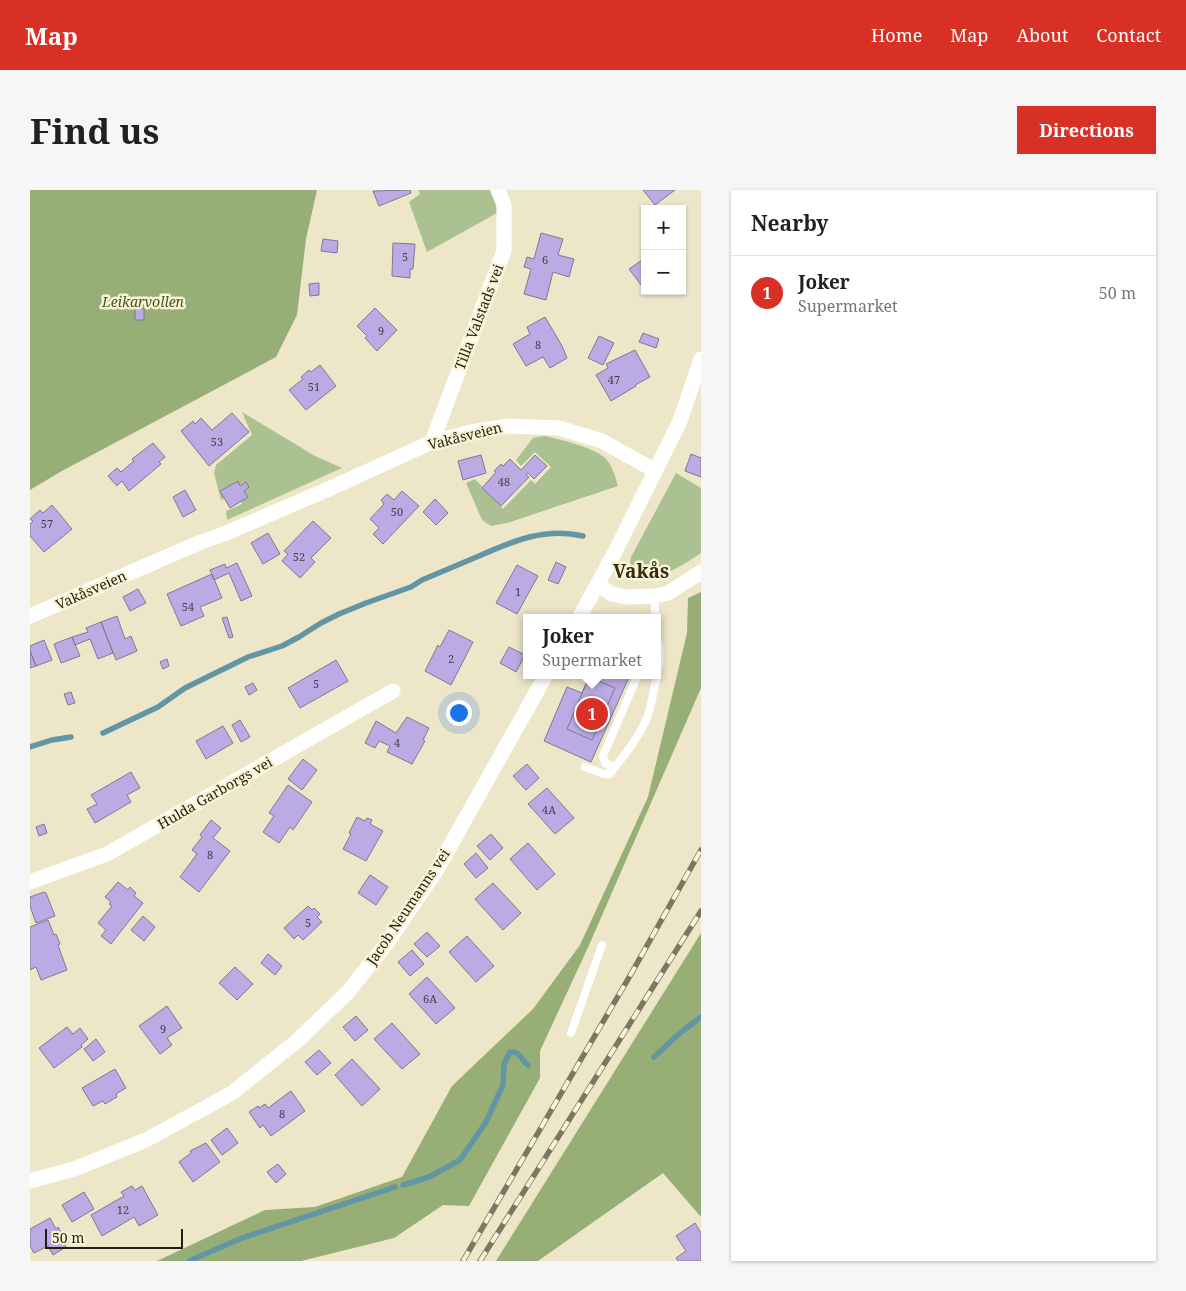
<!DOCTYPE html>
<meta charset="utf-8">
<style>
:root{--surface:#fff;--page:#f6f6f6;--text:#202124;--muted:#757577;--line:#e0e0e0;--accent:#d93025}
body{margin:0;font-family:"Noto Serif",serif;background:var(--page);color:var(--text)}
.controls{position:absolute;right:15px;top:15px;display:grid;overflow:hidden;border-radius:0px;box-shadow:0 1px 4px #0004}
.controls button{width:45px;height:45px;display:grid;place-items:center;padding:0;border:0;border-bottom:1px solid var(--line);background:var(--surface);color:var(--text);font:25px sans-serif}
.scale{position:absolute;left:15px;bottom:12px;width:138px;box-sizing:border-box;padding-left:5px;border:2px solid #201d12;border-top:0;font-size:14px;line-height:18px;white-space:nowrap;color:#201d12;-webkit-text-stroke:4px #faf3d5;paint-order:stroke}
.you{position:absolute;left:428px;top:522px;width:18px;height:18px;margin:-12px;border:4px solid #fff;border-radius:50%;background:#1a73e8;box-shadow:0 0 0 8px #1a73e833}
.badge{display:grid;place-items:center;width:32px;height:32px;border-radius:50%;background:var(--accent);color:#fff;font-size:16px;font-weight:700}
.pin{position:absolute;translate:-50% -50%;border:2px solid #fff;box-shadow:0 1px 5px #0006}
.popup{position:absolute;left:493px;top:424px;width:138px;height:65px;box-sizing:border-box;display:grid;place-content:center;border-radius:0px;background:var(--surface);filter:drop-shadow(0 1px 4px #0005);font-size:16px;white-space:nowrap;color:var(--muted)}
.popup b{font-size:19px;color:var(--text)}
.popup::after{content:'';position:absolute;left:50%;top:100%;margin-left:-10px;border:10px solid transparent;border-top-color:var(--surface)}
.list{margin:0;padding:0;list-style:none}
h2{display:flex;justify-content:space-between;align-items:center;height:65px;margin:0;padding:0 20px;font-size:21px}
h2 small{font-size:16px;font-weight:400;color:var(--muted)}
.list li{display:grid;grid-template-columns:32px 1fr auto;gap:15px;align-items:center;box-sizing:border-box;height:75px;padding:0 20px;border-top:1px solid var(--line)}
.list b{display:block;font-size:19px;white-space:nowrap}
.list p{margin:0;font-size:16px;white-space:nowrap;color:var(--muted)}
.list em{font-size:16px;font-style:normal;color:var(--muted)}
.map{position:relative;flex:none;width:671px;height:1071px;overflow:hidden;border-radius:0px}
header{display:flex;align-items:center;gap:30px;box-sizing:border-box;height:70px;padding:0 25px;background:var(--accent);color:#fff}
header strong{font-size:24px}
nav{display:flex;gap:28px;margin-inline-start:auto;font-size:18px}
.intro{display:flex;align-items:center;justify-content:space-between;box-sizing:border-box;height:120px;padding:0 30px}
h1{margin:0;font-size:35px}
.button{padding:12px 22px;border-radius:0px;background:var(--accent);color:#fff;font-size:18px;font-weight:700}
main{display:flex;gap:30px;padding:0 30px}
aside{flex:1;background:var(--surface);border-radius:0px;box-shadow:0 1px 4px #0004}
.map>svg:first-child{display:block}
</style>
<header>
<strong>Map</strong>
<nav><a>Home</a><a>Map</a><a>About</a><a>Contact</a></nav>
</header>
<div class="intro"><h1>Find us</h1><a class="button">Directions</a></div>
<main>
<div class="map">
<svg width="671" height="1071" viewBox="0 0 671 1071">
<rect width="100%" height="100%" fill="#ede6c8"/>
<!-- green -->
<path fill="#acc191" d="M388,0h72l6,13 1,10 -70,39 -18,-50 11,-8z
M212,222l73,44 27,12 -115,52 -1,-9 16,-7 -6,-11 -15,7 -7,-27 2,-8 36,-30z
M514,246c16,3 47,11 60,21 8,7 11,19 14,29l-111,37 -16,3 -9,-6 -16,-37 9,-4 28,30 28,-29 4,4 16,-17 -16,-15 -14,14 -5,-6 17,-22z
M646,283l25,15v65c-14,10 -80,52 -70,4z"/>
<!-- forest -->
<path fill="#97ae76" d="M0,0h287l-11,49 -9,76 -21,42 -216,115 -30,18z
M671,402v96l-111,255 -50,108v27l-71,128 -26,-1 -49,33 -93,23h-144l108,-51 50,-3 87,-30 50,-91 81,-77 47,-64 68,-148 39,-164 1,-35z
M671,743v284l-38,-44 -125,88h-42z"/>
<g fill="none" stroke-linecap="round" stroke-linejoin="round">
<!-- stream -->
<path stroke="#6296a4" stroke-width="5.5" d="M73,543l55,-26 27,-19 63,-31 34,-11 17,-9 22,-14 18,-9 27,-11 45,-16 11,-7c19,-8 38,-16 57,-24 34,-15 66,-29 104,-20
M0,557l22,-7 19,-3
M624,867l26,-24 21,-16
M373,995l26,-8 31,-17 26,-38 17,-37 1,-21 6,-12c11,-1 10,8 18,13
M159,1071l53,-23 153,-51"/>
</g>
<!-- building -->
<path fill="#bbabe4" stroke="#7f7892" d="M380,0l1,3 -32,13 -6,-15z
M613,0h32l-20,15z
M511,43l22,6 -5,16 16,4 -5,18 -16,-5 -7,28 -22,-6 7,-25 -7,-2 3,-10 7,2z
M293,49l15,2 -1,12 -16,-2z
M363,53l22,1 -2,25h-3v9l-18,-2z
M615,68v32l-16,-21z
M289,93v12l-9,1 -1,-12z
M345,118l22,22 -20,21 -12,-13 2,-2 -10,-10z
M105,119h9v11h-9z
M515,127l17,29 5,12 -17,10 -7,-11 -17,9 -13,-22 17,-10 -3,-7z
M613,143l16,6 -3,9 -17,-6z
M569,146l15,7 -11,22 -15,-7z
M605,160l15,27 -15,8 1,1 -25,15 -15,-26 12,-7 -2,-4z
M290,175l16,21 -30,24 -17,-20 14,-11 -2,-2 8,-7 2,2z
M202,223l17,19 -40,34 -28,-35 12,-10 2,3 6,-6 11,12z
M123,253l12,14 -6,5 2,2 -32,27 -7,-10 -5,5 -9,-10 9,-8 4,4 13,-11 -2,-2z
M661,264l10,4v19l-16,-6z
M451,265l5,18 -23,7 -5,-19z
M505,265l12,11 -13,13 -6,-6 -2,2 3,2 -28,29 -19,-18 14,-16 -2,-1 7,-7 2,2 7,-7 11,11z
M208,291l2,5 6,-4 3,5 -5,4 4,6 -18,11 -10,-17z
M155,300l11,20 -13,7 -10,-20z
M372,301l17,15 -36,38 -10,-10 6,-6 -9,-9 14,-15 -3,-4 6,-6 7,6z
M405,309l13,14 -12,12 -13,-13z
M22,315l20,24 -28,23 -14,-16v-12l3,-3 -3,-2 10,-9 3,3z
M283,331l18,17 -20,20 4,4 -15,16 -18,-17 6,-7 -4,-3z
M238,343l12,21 -17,10 -12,-21z
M526,372l10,5 -8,17 -10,-4z
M207,373l15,33 -11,5 -12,-28 -15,7 -4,-10 15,-6 1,4z
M487,375l21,11 -21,38 -21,-11z
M182,384l10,24 -22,9 4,9 -23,10 -14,-32z
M108,399l8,14 -16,8 -7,-14z
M87,426l8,23 6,-3 6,15 -21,9 -15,-38z
M197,427l6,20 -4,1 -7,-20z
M71,432l12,31 -15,6 -8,-20 -15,6 -3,-8 16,-5 -2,-4z
M419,440l24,12 -22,43 -26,-14 13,-26 2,2z
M42,447l8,19 -19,7 -7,-19z
M14,450l8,20 -16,6 -6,-15v-5z
M479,457l16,8 -9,17 -16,-9z
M0,461l6,15 -6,2z
M137,469l2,7 -6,3 -3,-7z
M306,470l12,21 -48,27 -12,-20z
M564,485h36l-39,87 -47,-21 23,-54 15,6 7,-16 3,1z
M559,487l26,11 -23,52 -25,-11z
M223,493l4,7 -8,5 -4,-8z
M41,502l4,11 -7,2 -4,-11z
M377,527l22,11 -6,12 2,1 -13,23 -25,-12 3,-6 -11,-5 -4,7 -10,-5 11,-22 20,12z
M210,530l10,17 -9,5 -9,-17z
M193,536l10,17 -27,16 -10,-18z
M273,569l14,11 -15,20 -14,-11z
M497,574l12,14 -13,12 -13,-14z
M101,582l9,16 -13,7 4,7 -36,21 -8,-14 10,-5 -6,-9z
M258,595l24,17 -19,28 -3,-3 -11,16 -16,-11 11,-16 -5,-3z
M517,598l27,30 -19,16 -27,-30z
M327,627l8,4 2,-3 5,2 -2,4 13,7 -17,30 -23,-12 8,-15 -2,-1z
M181,630l10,8 -8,10 17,13 -31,41 -19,-15 17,-23 -5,-4 10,-13 -2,-2z
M14,634l3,9 -8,3 -3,-9z
M461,644l12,14 -13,12 -13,-14z
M498,653l27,31 -18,16 -27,-31z
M446,663l12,15 -12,10 -12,-14z
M340,685l18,12 -12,18 -18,-12z
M88,692l10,8 2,-3 6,6 -2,3 9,7 -32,41 -10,-8 5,-6 -8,-7 14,-17 -3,-2 2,-2 -6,-5z
M463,693l28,30 -18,17 -28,-31z
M14,702l2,1 9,23 -19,7 -6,-17v-9z
M278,716l4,4 2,-2 6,6 -3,3 5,5 -19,18 -5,-5 -4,4 -10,-11z
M113,726l12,11 -11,14 -13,-11z
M18,730l6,15 2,-1 4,10 -2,1 9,25 -26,10 -5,-13 -6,3v-43z
M397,742l13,14 -13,11 -13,-13z
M437,746l27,30 -18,16 -27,-30z
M382,760l12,14 -14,12 -12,-14z
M238,764l14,12 -7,9 -14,-12z
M205,777l18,17 -16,16 -18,-17z
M397,787l28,31 -19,16 -27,-30z
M137,816l15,22 -15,10 5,7 -12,9 -21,-28z
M326,826l12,14 -13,11 -12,-14z
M362,833l28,31 -18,15 -28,-30z
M37,837l6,7 7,-6 8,11 -7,6 1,2 -28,21 -15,-20z
M66,849l9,13 -12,9 -9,-12z
M289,860l12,13 -14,12 -12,-13z
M322,869l28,30 -18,17 -27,-31z
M85,879l11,19 -10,6 1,3 -12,7 -2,-3 -10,5 -11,-18z
M261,901l14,20 -34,25 -8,-11 -3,3 -11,-16 9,-6 1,2 6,-4 3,4z
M197,938l11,15 -16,12 -11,-15z
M176,953l14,19 -27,20 -14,-20 12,-9 -1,-2z
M248,974l8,10 -10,9 -9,-11z
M102,996l3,4 7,-4 16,29 -19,11 -5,-9 -32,19 -11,-21 33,-19 -3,-4z
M54,1002l10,17 -22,13 -10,-17z
M20,1028l6,11 2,-2 7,12 -2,1 3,7 -13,8 -5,-9 -14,7 -4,-7v-17z
M665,1033l6,10v28h-23l-2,-3 10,-7 -10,-15z"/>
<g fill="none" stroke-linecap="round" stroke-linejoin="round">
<!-- lane -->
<path stroke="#fff" stroke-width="8" d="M625,406v22
M555,577l19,7h6c14,-19 30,-37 38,-59 4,-11 5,-23 8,-35 3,-14 6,-27 1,-42
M580,584l2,-8 -7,-3 -2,-7 35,-81
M541,843l31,-88"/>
<!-- street -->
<path stroke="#fff" stroke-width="15" d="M402,252l72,-191v-46l-6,-15
M568,395l14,9 15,3 28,-1 13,-3 33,-21
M0,426l171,-74 23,-8 107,-46 101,-46 39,-10 37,-6 51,2 43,13 52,29
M549,428l36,-66 65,-131 21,-62
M0,692l77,-28 286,-163
M0,991l44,-12 72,-29 86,-47 65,-52 50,-48 40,-50 49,-72 110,-196"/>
<!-- rail casing -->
<g stroke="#7c7764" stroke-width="5.5">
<path id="rail" d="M433,1071l168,-287 70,-124
M450,1071l221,-350"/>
</g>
<!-- rail -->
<use href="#rail" stroke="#faf3d5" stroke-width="4" stroke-dasharray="11" stroke-linecap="butt"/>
</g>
<g text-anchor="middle" stroke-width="5" stroke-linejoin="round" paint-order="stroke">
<!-- number labels -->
<g font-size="11" fill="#474046">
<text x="375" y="71">5</text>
<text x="515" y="74">6</text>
<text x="351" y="145">9</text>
<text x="508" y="159">8</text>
<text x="584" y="194">47</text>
<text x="284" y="201">51</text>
<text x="187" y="256">53</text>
<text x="474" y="296">48</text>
<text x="367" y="326">50</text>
<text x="17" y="338">57</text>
<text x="269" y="371">52</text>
<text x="488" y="406">1</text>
<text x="158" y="421">54</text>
<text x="421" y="473">2</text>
<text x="286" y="498">5</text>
<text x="367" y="557">4</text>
<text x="519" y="624">4A</text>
<text x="180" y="669">8</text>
<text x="278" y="737">5</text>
<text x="400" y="813">6A</text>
<text x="133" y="843">9</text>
<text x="252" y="928">8</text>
<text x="93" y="1024">12</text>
</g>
<!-- park labels -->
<g font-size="14" font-style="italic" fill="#405619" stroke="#faf3d5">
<text x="113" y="117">Leikarvollen</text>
</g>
<!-- street labels -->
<g font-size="14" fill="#201d12" stroke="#faf3d5">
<text transform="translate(449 127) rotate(-69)" y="5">Tilla Valstads vei</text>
<text transform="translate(435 246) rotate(-14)" y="5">Vakåsveien</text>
<text transform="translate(61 400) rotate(-24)" y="5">Vakåsveien</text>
<text transform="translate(185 603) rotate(-30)" y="5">Hulda Garborgs vei</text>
<text transform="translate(378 717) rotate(-56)" y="5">Jacob Neumanns vei</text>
</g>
<!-- district labels -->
<g font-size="19" font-weight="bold" fill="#322c14" stroke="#faf3d5">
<text x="611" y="388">Vakås</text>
</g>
</g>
</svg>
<div class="controls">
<button>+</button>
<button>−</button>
</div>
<div class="scale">50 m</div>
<div class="you"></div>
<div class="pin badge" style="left:562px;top:524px">1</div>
<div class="popup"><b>Joker</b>Supermarket</div>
</div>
<aside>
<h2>Nearby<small></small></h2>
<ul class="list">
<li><span class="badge">1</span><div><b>Joker</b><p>Supermarket</p></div><em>50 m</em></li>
</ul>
</aside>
</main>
